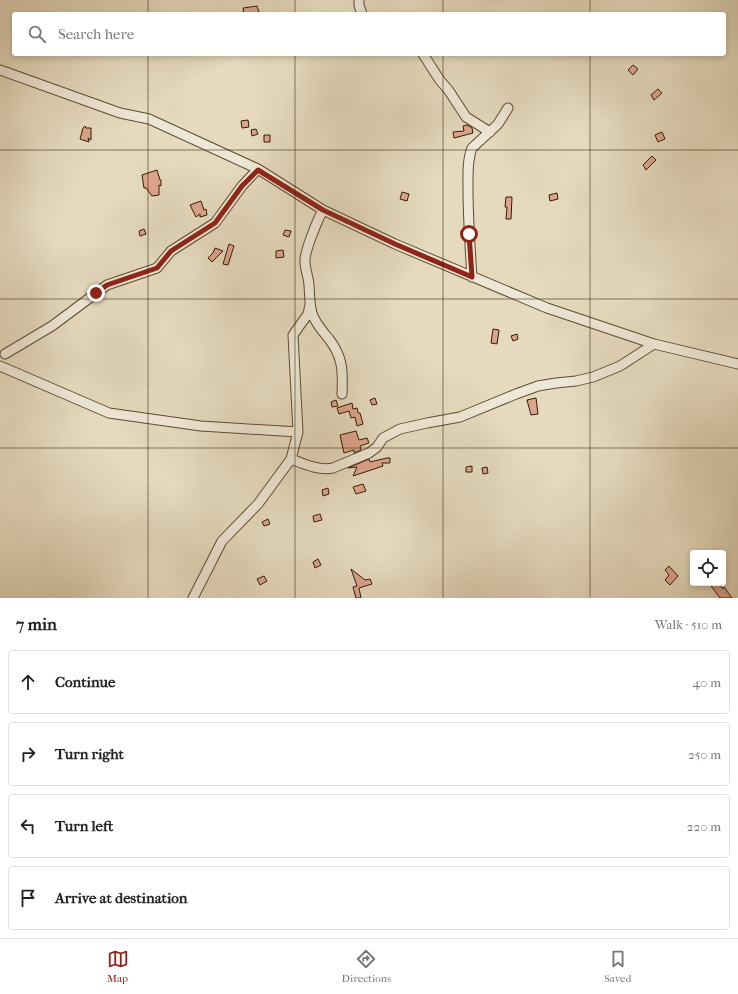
<!DOCTYPE html>
<meta charset="utf-8">
<style>
:root{--surface:#fff;--page:#f2f2f2;--text:#222;--muted:#767676;--line:#e0e0e0;--accent:#8f2418}
body{margin:0;font-family:"IM FELL French Canon",serif;background:var(--page);color:var(--text)}
.controls{position:absolute;right:12px;bottom:12px;display:grid;overflow:hidden;border-radius:4px;box-shadow:0 2px 6px #0003}
.controls button{width:36px;height:36px;display:grid;place-items:center;padding:0;border:0;border-bottom:1px solid var(--line);background:var(--surface);color:var(--text);font:20px sans-serif}
.stop{position:absolute;width:12px;height:12px;margin:-9px;border:3px solid #8f2418;border-radius:50%;background:#fff}
.stop.end{background:#8f2418;border-color:#fff;box-shadow:0 1px 4px #0008}
.list{margin:0;padding:0;list-style:none}
h2{display:flex;justify-content:space-between;align-items:center;height:52px;margin:0;padding:0 16px;font-size:17px}
h2 small{font-size:13px;font-weight:400;color:var(--muted)}
.list li{display:grid;grid-template-columns:26px 1fr auto;gap:12px;align-items:center;box-sizing:border-box;height:64px;margin:0 8px 8px;padding:0 8px;border:1px solid var(--line);border-radius:4px}
.list b{display:block;font-size:15px;white-space:nowrap}
.list em{font-size:13px;font-style:normal;color:var(--muted)}
.icon{flex:none;width:22px;height:22px;fill:none;stroke:currentColor;stroke-width:2;stroke-linecap:round;stroke-linejoin:round}
.map{position:relative;flex:none;width:738px;height:598px;overflow:hidden}
.search{position:absolute;background:var(--surface);box-shadow:0 2px 6px #0003;left:12px;right:12px;top:12px;height:44px;display:flex;align-items:center;gap:10px;box-sizing:border-box;padding:0 14px;border-radius:4px;color:var(--muted);font-size:15px}
.sheet{height:340px;background:var(--surface)}
nav{display:flex;justify-content:space-around;align-items:center;box-sizing:border-box;height:56px;border-top:1px solid var(--line);background:var(--surface);font-size:11px;color:var(--muted)}
nav a{display:grid;justify-items:center;gap:2px}
nav .on{color:var(--accent)}
.map>svg:first-child{display:block}
</style>
<div class="map">
<svg width="738" height="598" viewBox="0 0 738 598">
<rect width="100%" height="100%" fill="#e5dabe"/>
<filter id="stains"><feTurbulence type="fractalNoise" baseFrequency=".005" numOctaves="4"/><feColorMatrix values="0 0 0 0 .2 0 0 0 0 .09 0 0 0 0 .02 0 0 0 .5 -.17"/></filter>
<radialGradient id="worn" r=".72"><stop offset=".6" stop-color="#630" stop-opacity="0"/><stop offset="1" stop-color="#630" stop-opacity=".3"/></radialGradient>
<!-- building -->
<path fill="#dea58d" stroke="#311a04" d="M257,6l2,6 -6,2 -1,-1 -8,1 -1,-6z
M633,65l5,4 -5,6 -5,-5z
M658,89l4,4 -8,7 -3,-5z
M248,120l1,7 -7,1 -1,-7z
M467,125l5,3 1,5 -19,5 -1,-6 11,-1 -1,-5z
M85,126l1,2h5v12l-3,-2 1,4 -9,-3 3,-11z
M256,129l2,5 -6,2 -1,-6z
M662,132l3,7 -7,3 -3,-7z
M264,135h6v7h-6z
M652,156l4,4 -10,10 -3,-5z
M157,170l3,10h1v6l-2,-1v10l-7,1 -6,-8h-2l-2,-13z
M402,192l7,2 -2,7 -7,-2z
M557,193l1,6 -8,2 -1,-6z
M506,197h6l-1,22h-5l1,-12h-2z
M201,201l3,9 2,-1 1,6 -7,2v-3l-4,3 -6,-12z
M144,229l2,5 -6,2 -1,-5z
M285,230l6,1 -2,6 -6,-2z
M229,244l5,2 -6,19 -5,-1z
M215,248l8,3 -11,11 -4,-4 5,-5z
M283,250l1,7 -8,1v-7z
M493,329l6,1 -2,14 -6,-1z
M517,334l1,5 -5,2 -2,-5z
M375,398l2,6 -5,1 -2,-5z
M536,398l2,16 -7,1 -4,-15z
M336,400l2,6 -6,1 -1,-5z
M352,403l1,6 4,-1 1,5h2l3,11 -6,2 -2,-9 -4,1 -2,-7 -10,3 -2,-6z
M356,431l3,9 8,-2 2,5 -9,3 1,4 -7,3v-3l-10,3 -4,-18z
M387,458h3v5h-8l1,3 -30,10 4,-9 -9,1 21,-9 1,3z
M472,466v6h-6v-5z
M487,467l1,6 -5,1 -1,-6z
M363,484l3,7 -10,3 -3,-7z
M328,488l1,6 -6,2 -1,-6z
M320,514l2,6 -8,2 -1,-6z
M268,519l2,5 -6,2 -2,-4z
M318,559l3,6 -6,3 -2,-6z
M669,566l9,10 -8,9 -5,-5 4,-5 -4,-5z
M351,569l14,11 5,-1 2,5 -13,4 2,10h-5l-3,-11 4,-1z
M264,576l3,5 -7,4 -3,-6z
M709,583h9l5,6 1,-2 8,11h-12z"/>
<g fill="none" stroke-linecap="round" stroke-linejoin="round">
<!-- minor casing -->
<g stroke="#5e4a32" stroke-width="11">
<path id="minor" d="M359,0v5l3,9
M423,54l16,25 10,12 17,26 24,15
M0,70l120,43 29,6 109,50 65,41 72,34 152,64 107,36 84,20
M323,210c-5,9 -19,42 -18,52 0,8 4,16 4,24 1,10 0,20 4,30 4,9 10,16 16,23 14,18 14,32 13,55
M472,277c-2,-30 -4,-59 -4,-88 0,-13 -1,-29 4,-41l26,-24 10,-16
M5,354l47,-28 55,-41 50,-17 14,-17 44,-28 27,-37 16,-17
M0,366l109,47 92,13 97,6
M291,459c13,5 28,12 42,9l36,-15 8,-6 6,-9 17,-9 27,-6 33,-6 56,-23 22,-8 18,-3 20,-2 17,-4 27,-11 34,-22
M193,598l29,-57 36,-37 33,-45 7,-27 -5,-97 15,-21 2,-9"/>
</g>
<!-- minor -->
<use href="#minor" stroke="#eee7d5" stroke-width="9"/>
</g>
<g fill="none" stroke-linecap="round" stroke-linejoin="round">
<!-- route -->
<path stroke="#8f2418" stroke-width="5" d="M96,293l11,-8 50,-17 14,-17 44,-28 27,-37 16,-16 65,40 72,34 77,33 -3,-43"/>
</g>
<!-- grid -->
<path fill="none" stroke="#311a04" stroke-width="1" stroke-opacity="0.55" d="M148,0v14M295,0v14M443,0v14M590,0v14M148,54v544M295,54v544M443,54v544M590,54v544M0,150h738M0,299h738M0,448h738"/>
<rect width="100%" height="100%" filter="url(#stains)"/>
<rect width="100%" height="100%" fill="url(#worn)"/>
</svg>
<div class="controls">
<button><svg class="icon" aria-label="locate" viewBox="0 0 24 24"><circle cx="12" cy="12" r="6"/><path d="M12 2v4M12 18v4M2 12h4M18 12h4"/></svg></button>
</div>
<div class="stop" style="left:469px;top:234px"></div>
<div class="stop end" style="left:96px;top:293px"></div>
<div class="search"><svg class="icon" aria-label="search" viewBox="0 0 24 24"><circle cx="10" cy="10" r="6"/><path d="M15 15l6 6"/></svg>Search here</div>
</div>
<section class="sheet">
<h2>7 min<small>Walk · 510 m</small></h2>
<ul class="list">
<li><svg class="icon" aria-label="ahead" viewBox="0 0 24 24"><path d="M12 20V5M6 11l6-6 6 6"/></svg><div><b>Continue</b></div><em>40 m</em></li>
<li><svg class="icon" aria-label="right" viewBox="0 0 24 24"><path d="M7 20v-9h11M14 6l5 5-5 5"/></svg><div><b>Turn right</b></div><em>250 m</em></li>
<li><svg class="icon" aria-label="left" viewBox="0 0 24 24"><path d="M17 20v-9H6M10 6l-5 5 5 5"/></svg><div><b>Turn left</b></div><em>220 m</em></li>
<li><svg class="icon" aria-label="arrive" viewBox="0 0 24 24"><path d="M6 21V4h12l-3 4 3 4H6"/></svg><div><b>Arrive at destination</b></div></li>
</ul>
</section>
<nav>
<a class="on"><svg class="icon" aria-label="map" viewBox="0 0 24 24"><path d="M3 6l6-2 6 2 6-2v14l-6 2-6-2-6 2zM9 4v14M15 6v14"/></svg>Map</a>
<a><svg class="icon" aria-label="directions" viewBox="0 0 24 24"><path d="M12 3l9 9-9 9-9-9zM9 14v-3h6M13 9l2 2-2 2"/></svg>Directions</a>
<a><svg class="icon" aria-label="saved" viewBox="0 0 24 24"><path d="M7 4h10v16l-5-4-5 4z"/></svg>Saved</a>
</nav>
